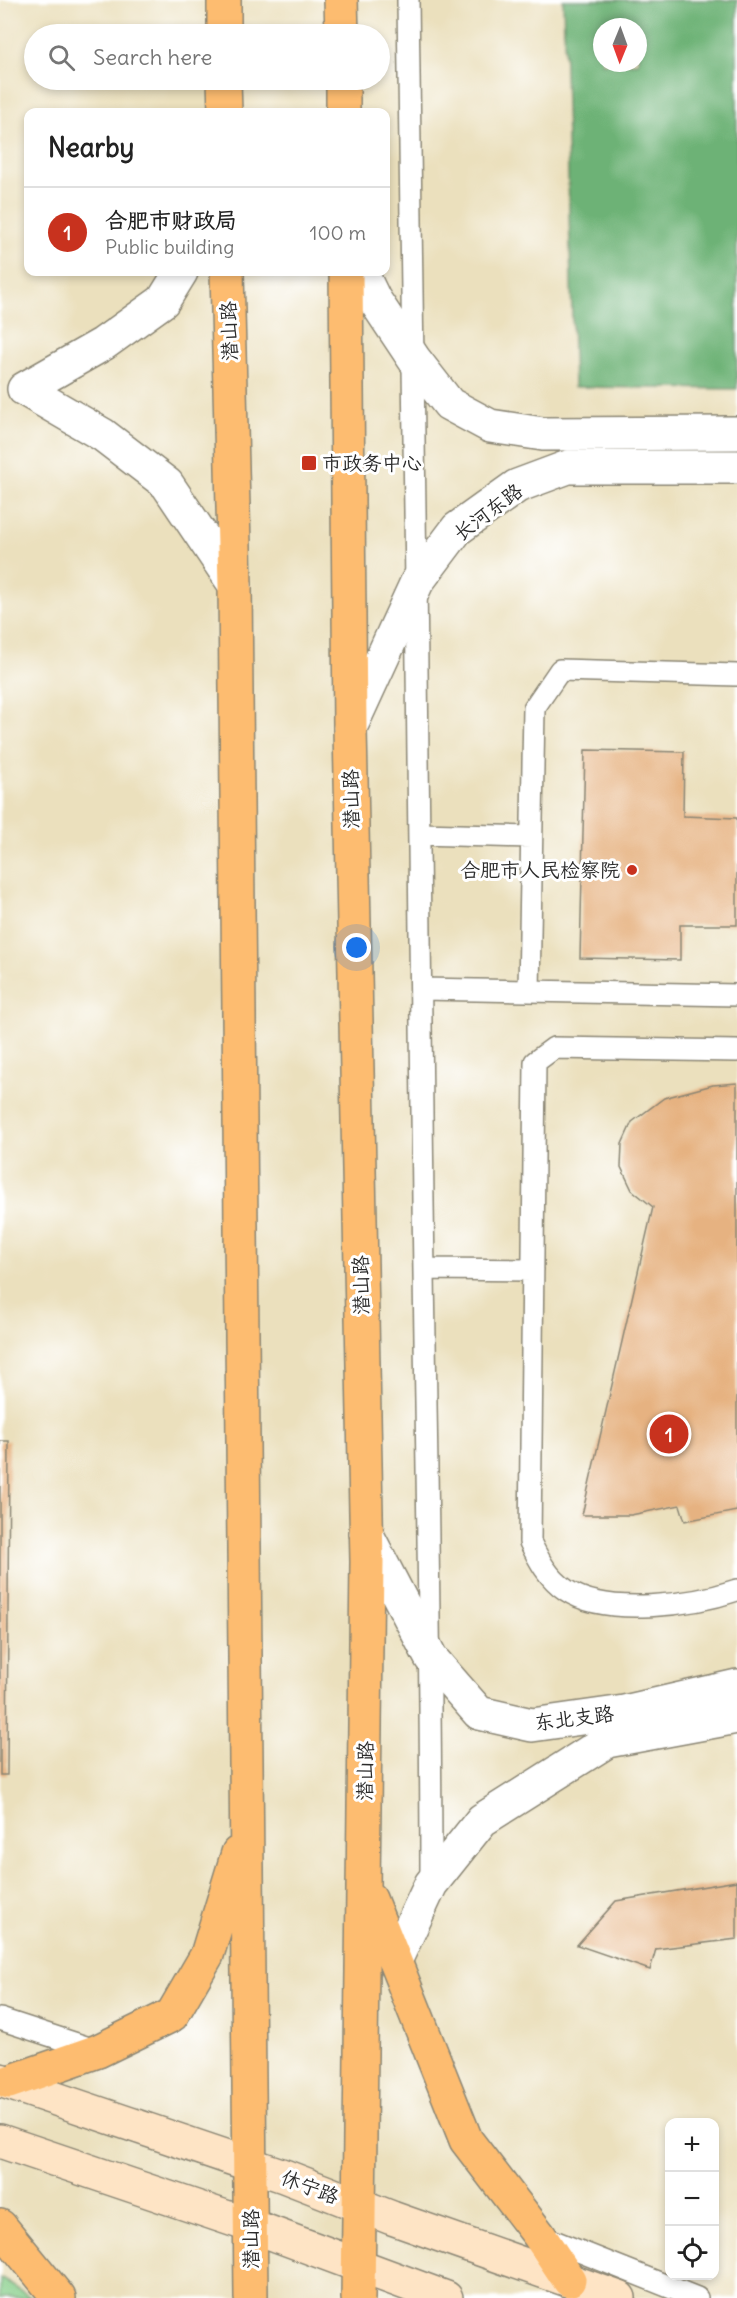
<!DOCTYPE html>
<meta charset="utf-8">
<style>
:root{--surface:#fff;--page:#f6f6f6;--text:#222;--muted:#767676;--line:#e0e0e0;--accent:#c8321e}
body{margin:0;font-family:Delius,"LXGW WenKai TC",sans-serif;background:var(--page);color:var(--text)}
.controls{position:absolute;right:18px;bottom:18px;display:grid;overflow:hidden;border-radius:12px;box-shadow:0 3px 9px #0003}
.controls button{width:54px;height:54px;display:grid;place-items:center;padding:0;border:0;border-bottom:2px solid var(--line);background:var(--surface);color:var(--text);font:30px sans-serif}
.compass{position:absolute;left:593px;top:18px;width:54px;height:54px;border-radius:50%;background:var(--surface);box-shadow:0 3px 9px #0003;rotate:181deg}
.you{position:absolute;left:357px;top:948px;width:21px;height:21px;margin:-15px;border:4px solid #fff;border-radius:50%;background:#1a73e8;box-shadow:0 0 0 9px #1a73e833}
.badge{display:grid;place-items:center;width:39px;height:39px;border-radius:50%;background:var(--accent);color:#fff;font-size:20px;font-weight:700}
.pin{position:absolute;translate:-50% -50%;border:3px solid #fff;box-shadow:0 2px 6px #0006}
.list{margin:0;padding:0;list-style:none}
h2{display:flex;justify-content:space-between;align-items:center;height:78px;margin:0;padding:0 24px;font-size:26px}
h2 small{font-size:20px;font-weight:400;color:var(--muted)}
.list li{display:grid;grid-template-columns:39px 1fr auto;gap:18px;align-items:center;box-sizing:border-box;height:90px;padding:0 24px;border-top:2px solid var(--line)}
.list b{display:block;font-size:22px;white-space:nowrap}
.list p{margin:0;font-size:20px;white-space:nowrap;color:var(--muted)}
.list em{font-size:20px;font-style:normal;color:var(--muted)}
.icon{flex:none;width:33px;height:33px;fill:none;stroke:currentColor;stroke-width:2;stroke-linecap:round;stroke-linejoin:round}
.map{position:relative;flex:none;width:737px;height:2298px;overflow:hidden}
.search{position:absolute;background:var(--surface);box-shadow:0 3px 9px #0003;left:24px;top:24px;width:366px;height:66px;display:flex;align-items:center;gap:15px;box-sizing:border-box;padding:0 21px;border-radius:33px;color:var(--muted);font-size:22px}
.panel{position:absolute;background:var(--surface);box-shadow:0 3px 9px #0003;left:24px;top:108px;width:366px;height:168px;border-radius:12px}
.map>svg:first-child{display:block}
</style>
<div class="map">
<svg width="737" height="2298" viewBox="0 0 737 2298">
<rect width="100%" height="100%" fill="#fff"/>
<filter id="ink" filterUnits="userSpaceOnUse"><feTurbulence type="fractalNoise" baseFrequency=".0167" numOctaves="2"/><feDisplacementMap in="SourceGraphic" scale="12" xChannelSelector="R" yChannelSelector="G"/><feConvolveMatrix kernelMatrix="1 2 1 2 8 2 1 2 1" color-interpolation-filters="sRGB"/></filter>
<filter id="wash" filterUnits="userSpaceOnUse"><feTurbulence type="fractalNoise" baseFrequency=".008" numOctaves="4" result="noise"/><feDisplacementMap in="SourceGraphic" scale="24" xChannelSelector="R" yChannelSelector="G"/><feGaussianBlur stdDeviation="1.35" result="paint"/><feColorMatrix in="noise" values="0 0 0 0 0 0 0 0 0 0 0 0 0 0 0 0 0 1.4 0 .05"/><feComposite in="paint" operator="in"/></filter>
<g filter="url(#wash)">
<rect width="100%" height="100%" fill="#ebe0bd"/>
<!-- green -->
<path fill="#87cf8a" stroke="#597d5a" stroke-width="1.5" d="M0,2278l32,20h-32z"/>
<!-- forest -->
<path fill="#6db276" stroke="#4c6e50" stroke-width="1.5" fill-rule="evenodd" d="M563,0h174v389l-163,-2zM602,27h36v36h-36z"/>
<g id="blocks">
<!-- building -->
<path fill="#e6b281" d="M585,750l99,2 -1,64 54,2v107h-57v35l-100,-2z
M737,1083v428l-52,10 -5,-16 -49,10h-49l71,-308 -21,-17 -11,-23 1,-23 10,-22 32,-24 49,-13z
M0,1441h9l-2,334h-7z
M737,1881v58l-81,10 -6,21 -73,-25 39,-44z"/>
</g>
</g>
<g filter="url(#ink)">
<use href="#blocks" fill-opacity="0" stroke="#8b8674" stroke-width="1.5"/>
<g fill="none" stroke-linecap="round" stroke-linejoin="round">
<!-- lane casing -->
<g stroke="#8b8674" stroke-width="24">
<path id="lane" d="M408,0c7,401 10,801 15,1202 3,227 8,454 8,682
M420,834l111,3
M421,989l316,6
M529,991l5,-283 26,-38 177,5
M737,1051l-183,-3 -19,14 -5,480c9,18 18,36 36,48 40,27 127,15 171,0
M424,1269l109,1
M0,2019l98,32
M541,2236l156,62"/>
</g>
<!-- street casing -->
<g stroke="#8b8674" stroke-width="36">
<path id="street" d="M181,272l-18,29 -60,43 -79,45 79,46 64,49 68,101
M361,272l13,27 40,60 35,45 41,22 53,8 194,-1
M350,728l67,-146 40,-53 60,-43 51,-19h169
M366,1533l65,125 48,55 53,12 92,-13 113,-26
M395,1961l36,-77 51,-64 125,-79 130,-24"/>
</g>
<!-- secondary casing -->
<g stroke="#8b8674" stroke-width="36">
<path id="secondary" d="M0,2080l284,96 108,42 227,80
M0,2141l252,85 194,72"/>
</g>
<!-- primary casing -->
<g stroke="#8b8674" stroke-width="36">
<path id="primary" d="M224,0v34
M341,0l1,34
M224,80l1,32
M343,80v32
M227,272l8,313 16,1713
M346,272l4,456 17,834 -9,736
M370,1899l96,241 73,95 30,45
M9,2082l89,-31 74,-36 35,-60 31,-102
M0,2226l59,72"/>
</g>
<!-- lane -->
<use href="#lane" stroke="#fff" stroke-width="21"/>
<!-- street -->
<use href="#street" stroke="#fff" stroke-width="33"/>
<!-- secondary -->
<use href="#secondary" stroke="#fee4c5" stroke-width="33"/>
<!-- primary -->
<use href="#primary" stroke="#fdbc6f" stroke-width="33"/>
</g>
</g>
<!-- markers -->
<g fill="#c8321e" stroke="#fff" stroke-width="2">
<rect x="301" y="455" width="16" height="16" rx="3"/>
<circle cx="632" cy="870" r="6"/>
</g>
<g text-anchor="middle" stroke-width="6" stroke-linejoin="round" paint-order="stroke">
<!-- street labels -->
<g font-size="20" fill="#2b2b2b" stroke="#fff">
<text transform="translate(229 331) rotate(-92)" y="7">潜山路</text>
<text transform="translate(488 512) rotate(-37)" y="7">长河东路</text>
<text transform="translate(351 799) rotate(-91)" y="7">潜山路</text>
<text transform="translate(361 1285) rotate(-91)" y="7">潜山路</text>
<text transform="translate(574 1718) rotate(-7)" y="7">东北支路</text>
<text transform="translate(365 1771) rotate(-89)" y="7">潜山路</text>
<text transform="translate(310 2187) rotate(21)" y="7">休宁路</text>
<text transform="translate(251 2239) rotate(-90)" y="7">潜山路</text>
</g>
<!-- poi labels -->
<g font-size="20" fill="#2b2b2b" stroke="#fff" text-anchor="start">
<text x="322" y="470">市政务中心</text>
<text x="620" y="877" text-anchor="end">合肥市人民检察院</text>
</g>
</g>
</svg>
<div class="controls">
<button>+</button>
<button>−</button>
<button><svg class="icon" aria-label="locate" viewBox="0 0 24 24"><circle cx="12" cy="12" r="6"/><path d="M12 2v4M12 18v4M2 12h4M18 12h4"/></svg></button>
</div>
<svg class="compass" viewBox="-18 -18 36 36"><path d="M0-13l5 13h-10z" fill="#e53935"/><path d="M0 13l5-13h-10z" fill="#767676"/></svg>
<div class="you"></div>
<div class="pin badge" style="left:669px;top:1434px">1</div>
<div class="search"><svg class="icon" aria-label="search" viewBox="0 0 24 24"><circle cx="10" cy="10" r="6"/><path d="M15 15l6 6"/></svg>Search here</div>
<section class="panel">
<h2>Nearby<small></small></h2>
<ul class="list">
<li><span class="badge">1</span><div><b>合肥市财政局</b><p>Public building</p></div><em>100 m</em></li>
</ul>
</section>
</div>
